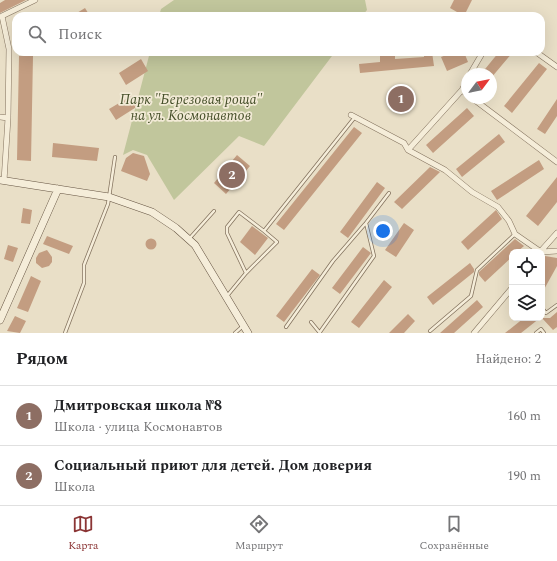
<!DOCTYPE html>
<html lang="ru">
<meta charset="utf-8">
<style>
:root{--surface:#fff;--page:#f2f2f2;--text:#202124;--muted:#757577;--line:#e0e0e0;--accent:#8b3535}
body{margin:0;font-family:Spectral,serif;background:var(--page);color:var(--text)}
.controls{position:absolute;right:12px;bottom:12px;display:grid;overflow:hidden;border-radius:8px;box-shadow:0 4px 16px #0002}
.controls button{width:36px;height:36px;display:grid;place-items:center;padding:0;border:0;border-bottom:1px solid var(--line);background:var(--surface);color:var(--text);font:20px sans-serif}
.compass{position:absolute;left:461px;top:68px;width:36px;height:36px;border-radius:50%;background:var(--surface);box-shadow:0 4px 16px #0002;rotate:58deg}
.you{position:absolute;left:383px;top:231px;width:14px;height:14px;margin:-10px;border:3px solid #fff;border-radius:50%;background:#1a73e8;box-shadow:0 0 0 6px #1a73e833}
.badge{display:grid;place-items:center;width:26px;height:26px;border-radius:50%;background:var(--accent);color:#fff;font-size:13px;font-weight:700}
.pin{position:absolute;translate:-50% -50%;border:2px solid #fff;box-shadow:0 1px 4px #0006}
.list{margin:0;padding:0;list-style:none}
h2{display:flex;justify-content:space-between;align-items:center;height:52px;margin:0;padding:0 16px;font-size:17px}
h2 small{font-size:13px;font-weight:400;color:var(--muted)}
.list li{display:grid;grid-template-columns:26px 1fr auto;gap:12px;align-items:center;box-sizing:border-box;height:60px;padding:0 16px;border-top:1px solid var(--line)}
.list b{display:block;font-size:15px;white-space:nowrap}
.list p{margin:0;font-size:13px;white-space:nowrap;color:var(--muted)}
.list em{font-size:13px;font-style:normal;color:var(--muted)}
.icon{flex:none;width:22px;height:22px;fill:none;stroke:currentColor;stroke-width:2;stroke-linecap:round;stroke-linejoin:round}
.map{position:relative;flex:none;width:557px;height:333px;overflow:hidden}
.search{position:absolute;background:var(--surface);box-shadow:0 4px 16px #0002;left:12px;right:12px;top:12px;height:44px;display:flex;align-items:center;gap:10px;box-sizing:border-box;padding:0 14px;border-radius:12px;color:var(--muted);font-size:15px}
.sheet{height:172px;background:var(--surface)}
nav{display:flex;justify-content:space-around;align-items:center;box-sizing:border-box;height:56px;border-top:1px solid var(--line);background:var(--surface);font-size:11px;color:var(--muted)}
nav a{display:grid;justify-items:center;gap:2px}
nav .on{color:var(--accent)}
.map>svg:first-child{display:block}
</style>
<div class="map">
<svg width="557" height="333" viewBox="0 0 557 333">
<rect width="100%" height="100%" fill="#e9dfc7"/>
<!-- green -->
<path fill="#c1c69c" d="M174,0h191l2,10 -5,6h-203l2,-7z
M150,52h185l-71,94 -25,-10 -65,64 -27,-45 -14,-5 -10,5z"/>
<!-- building -->
<path fill="#c39d81" d="M5,0h21l-26,13v-10z
M454,0h18l-8,16 -14,-8z
M85,8l5,8h-18z
M380,52h15v7l29,-2v-5h8l2,14 -74,7 -1,-9 21,-2z
M454,52h10l4,10 -21,9 -6,-14z
M499,52h14l-22,26v-4h-10z
M19,56h14l-2,105 -14,-1z
M141,59l7,12 -22,14 -7,-12z
M539,63l8,6 -35,44 -8,-7z
M131,96l7,10 -22,14 -7,-11z
M557,99v17l-12,18 -8,-5z
M467,108l7,8 -41,37 -7,-8z
M354,127l8,6 -78,97 -8,-6z
M499,134l6,8 -43,35 -6,-8z
M53,143l46,5 -2,13 -45,-4z
M133,153l11,3 6,18 -3,7 -26,-10 5,-13z
M237,155l13,11 -24,28 -12,-11z
M539,160l5,9 -47,31 -6,-9z
M430,167l10,5 -38,37 -8,-7z
M557,177v25l-19,24 -12,-10z
M377,182l8,6 -37,50 -8,-6z
M23,208l9,2 -2,14 -9,-1z
M496,210l6,9 -34,31 -7,-8z
M404,223l10,7 -18,27 -11,-7z
M252,226l16,12 -13,17 -15,-13z
M47,236l26,10 -4,8 -26,-10z
M145.5 244a5.5 5.5 0 1 1 11 0a5.5 5.5 0 1 1-11 0Z
M515,239l9,7 -7,6h-5v5l-27,25 -6,-7v-3z
M8,245l10,3 -5,14 -9,-3z
M363,247l8,6 -31,41 -8,-6z
M47,250l5,7v5l-3,4 -7,2 -6,-5v-5l3,-5z
M545,256l12,2v8l-15,27v-26z
M470,263l4,6v3l-41,33 -6,-8z
M312,269l8,6 -36,47 -8,-6z
M31,276l10,5 -13,31 -11,-4z
M384,280l8,7 -33,41 -8,-6z
M477,300l6,7 -29,26h-14z
M557,312v15l-4,3 -11,-12h8z
M408,314l7,7 -11,12h-15z
M15,316l11,5 -6,12 -13,-2z
M524,318h16l-19,15h-16z"/>
<g fill="none" stroke-linecap="round" stroke-linejoin="round">
<!-- lane casing -->
<g stroke="#83725e" stroke-width="4">
<path id="lane" d="M189,239l25,-28
M246,273l-19,-40v-6l12,-15 25,19
M227,296l19,-23 31,-31 -13,-11 91,-114
M542,308l4,5 11,-8
M311,322l9,11
M286,327l47,-66 32,-37
M430,331l41,-35 6,-26 38,-36
M320,332l54,-76 -8,-33 23,-30
M65,333l19,-50v-18l24,-61 7,-47
M235,333l8,-7
M536,333l5,-4 3,4"/>
</g>
<!-- street casing -->
<g stroke="#83725e" stroke-width="6">
<path id="street" d="M536,52l21,15
M470,74l13,-22
M467,80l-5,10 -54,60 37,20 27,22 26,15 11,14 6,13 26,18 16,-1
M462,90l5,4
M472,98l85,64
M351,115l53,28 4,7
M0,117l8,1
M4,181l4,-63 1,-69 -7,-33 33,-16
M540,252l17,-19
M474,333l38,-45"/>
</g>
<!-- secondary casing -->
<g stroke="#655442" stroke-width="8">
<path id="secondary" d="M0,180l109,17 43,15 24,16 19,17 53,88
M0,320l58,-131"/>
</g>
<!-- lane -->
<use href="#lane" stroke="#f5edd9" stroke-width="2.5"/>
<!-- street -->
<use href="#street" stroke="#f5edd9" stroke-width="5"/>
<!-- secondary -->
<use href="#secondary" stroke="#f5edd9" stroke-width="7"/>
</g>
<g text-anchor="middle" stroke-width="3.5" stroke-linejoin="round" paint-order="stroke">
<!-- park labels -->
<g font-size="14" font-style="italic" fill="#454f29" stroke="#f2ead6">
<text x="191" y="104">Парк "Березовая роща"<tspan x="191" dy="16">на ул. Космонавтов</tspan></text>
</g>
</g>
</svg>
<div class="controls">
<button><svg class="icon" aria-label="locate" viewBox="0 0 24 24"><circle cx="12" cy="12" r="6"/><path d="M12 2v4M12 18v4M2 12h4M18 12h4"/></svg></button>
<button><svg class="icon" aria-label="layers" viewBox="0 0 24 24"><path d="M12 4l9 5-9 5-9-5zM3 14l9 5 9-5"/></svg></button>
</div>
<svg class="compass" viewBox="-18 -18 36 36"><path d="M0-13l5 13h-10z" fill="#e53935"/><path d="M0 13l5-13h-10z" fill="#757577"/></svg>
<div class="you"></div>
<div class="pin badge" style="left:401px;top:99px;background:#8d6e63">1</div>
<div class="pin badge" style="left:232px;top:175px;background:#8d6e63">2</div>
<div class="search"><svg class="icon" aria-label="search" viewBox="0 0 24 24"><circle cx="10" cy="10" r="6"/><path d="M15 15l6 6"/></svg>Поиск</div>
</div>
<section class="sheet">
<h2>Рядом<small>Найдено: 2</small></h2>
<ul class="list">
<li><span class="badge" style="background:#8d6e63">1</span><div><b>Дмитровская школа №8</b><p>Школа · улица Космонавтов</p></div><em>160 m</em></li>
<li><span class="badge" style="background:#8d6e63">2</span><div><b>Социальный приют для детей. Дом доверия</b><p>Школа</p></div><em>190 m</em></li>
</ul>
</section>
<nav>
<a class="on"><svg class="icon" aria-label="map" viewBox="0 0 24 24"><path d="M3 6l6-2 6 2 6-2v14l-6 2-6-2-6 2zM9 4v14M15 6v14"/></svg>Карта</a>
<a><svg class="icon" aria-label="directions" viewBox="0 0 24 24"><path d="M12 3l9 9-9 9-9-9zM9 14v-3h6M13 9l2 2-2 2"/></svg>Маршрут</a>
<a><svg class="icon" aria-label="saved" viewBox="0 0 24 24"><path d="M7 4h10v16l-5-4-5 4z"/></svg>Сохранённые</a>
</nav>
